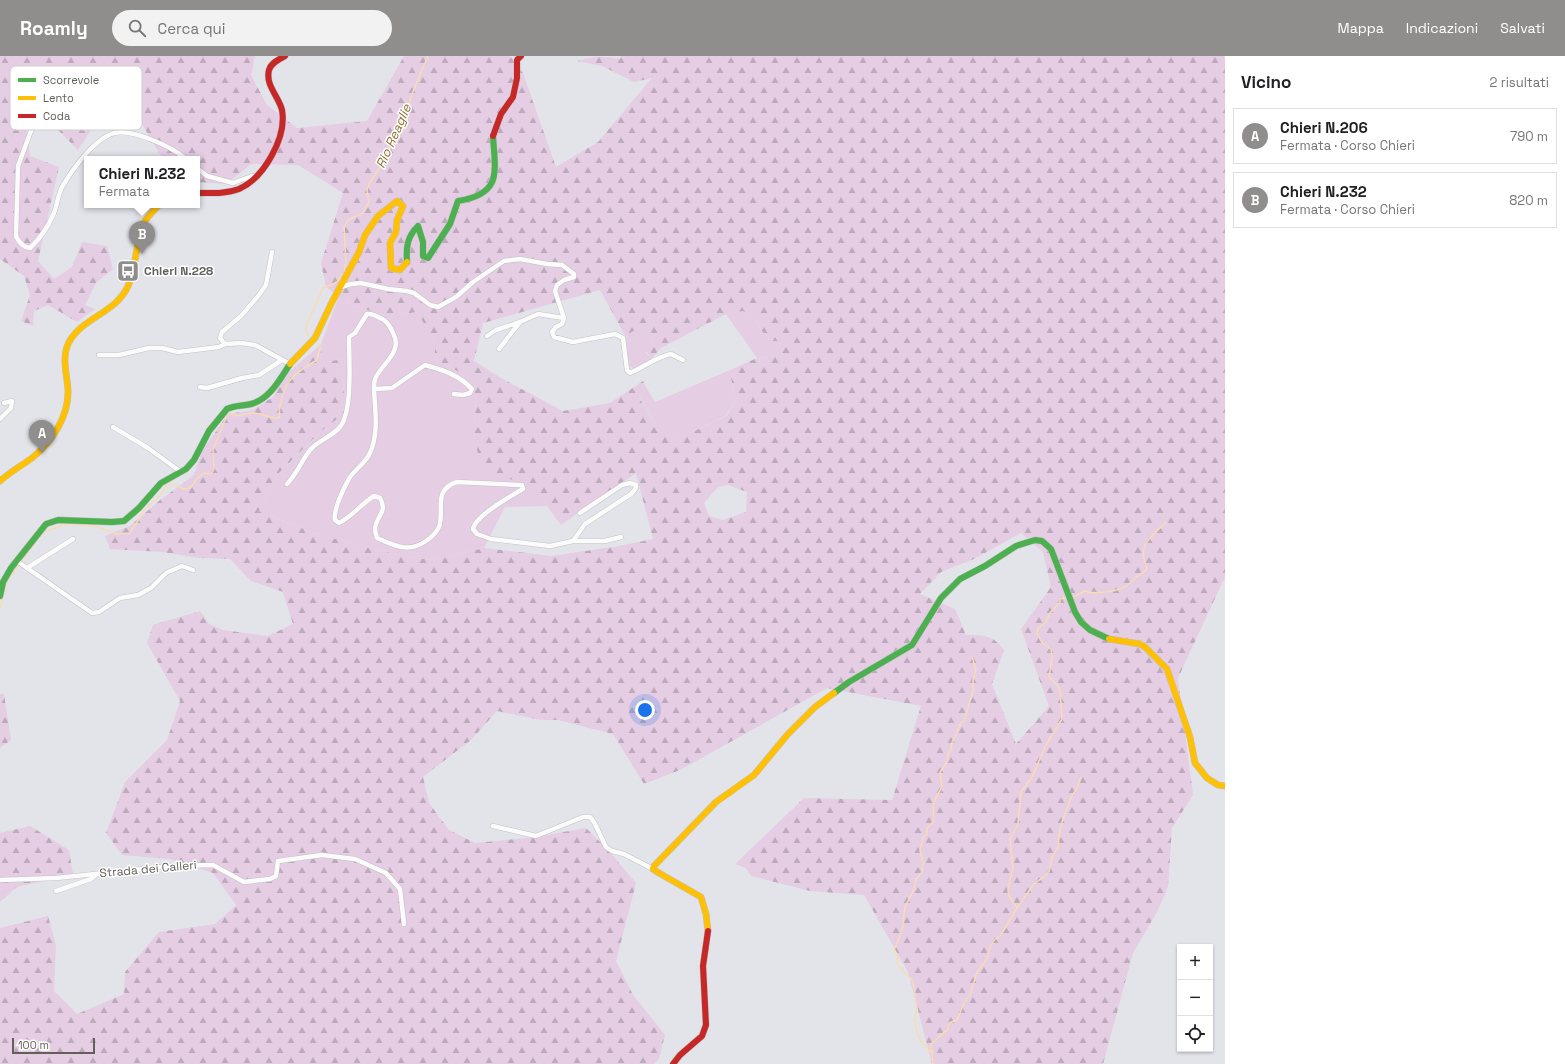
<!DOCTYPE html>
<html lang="it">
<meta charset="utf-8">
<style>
:root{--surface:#fff;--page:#f2f2f2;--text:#202124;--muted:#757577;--line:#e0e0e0;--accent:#8f8e8c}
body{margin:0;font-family:"Space Grotesk",sans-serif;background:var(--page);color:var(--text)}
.controls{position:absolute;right:12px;bottom:12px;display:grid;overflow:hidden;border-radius:0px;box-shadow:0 1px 3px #0004}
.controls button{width:36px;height:36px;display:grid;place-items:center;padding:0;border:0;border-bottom:1px solid var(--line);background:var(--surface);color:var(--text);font:20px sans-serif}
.scale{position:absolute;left:12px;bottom:10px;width:83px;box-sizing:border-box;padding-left:4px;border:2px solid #626059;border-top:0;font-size:11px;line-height:14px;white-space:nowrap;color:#626059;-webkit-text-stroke:3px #fff;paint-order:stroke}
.you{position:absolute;left:645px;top:654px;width:14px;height:14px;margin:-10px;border:3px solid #fff;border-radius:50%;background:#1a73e8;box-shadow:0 0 0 6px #1a73e833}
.badge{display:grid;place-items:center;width:26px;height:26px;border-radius:50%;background:var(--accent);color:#fff;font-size:13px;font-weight:700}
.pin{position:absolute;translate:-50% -33px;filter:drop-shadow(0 1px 2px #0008)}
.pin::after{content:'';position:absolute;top:21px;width:14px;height:12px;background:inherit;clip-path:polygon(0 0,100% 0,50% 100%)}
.popup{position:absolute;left:84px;top:100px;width:116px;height:52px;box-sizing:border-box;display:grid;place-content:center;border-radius:0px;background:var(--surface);filter:drop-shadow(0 1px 3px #0005);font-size:13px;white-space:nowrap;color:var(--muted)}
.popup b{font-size:15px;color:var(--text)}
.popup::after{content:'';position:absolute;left:50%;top:100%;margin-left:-8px;border:8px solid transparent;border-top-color:var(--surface)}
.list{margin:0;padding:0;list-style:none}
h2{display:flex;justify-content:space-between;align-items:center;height:52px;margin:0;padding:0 16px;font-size:17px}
h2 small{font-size:13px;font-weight:400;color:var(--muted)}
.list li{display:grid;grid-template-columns:26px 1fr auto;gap:12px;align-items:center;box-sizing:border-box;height:56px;margin:0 8px 8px;padding:0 8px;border:1px solid var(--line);border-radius:0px}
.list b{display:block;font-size:15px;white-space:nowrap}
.list p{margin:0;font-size:13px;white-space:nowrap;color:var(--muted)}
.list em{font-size:13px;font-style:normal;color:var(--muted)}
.icon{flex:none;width:22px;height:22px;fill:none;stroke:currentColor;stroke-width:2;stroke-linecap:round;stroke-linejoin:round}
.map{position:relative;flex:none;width:1225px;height:1008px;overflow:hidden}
header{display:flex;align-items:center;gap:24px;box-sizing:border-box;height:56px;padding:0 20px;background:var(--accent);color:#fff}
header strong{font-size:19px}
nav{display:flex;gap:22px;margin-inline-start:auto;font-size:14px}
.search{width:280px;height:36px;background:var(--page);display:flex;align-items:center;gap:10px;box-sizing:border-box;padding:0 14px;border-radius:22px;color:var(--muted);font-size:15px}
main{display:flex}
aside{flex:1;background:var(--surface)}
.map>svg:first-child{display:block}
</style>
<header>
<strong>Roamly</strong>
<div class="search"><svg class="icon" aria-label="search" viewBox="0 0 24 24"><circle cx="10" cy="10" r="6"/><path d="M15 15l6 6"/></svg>Cerca qui</div>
<nav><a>Mappa</a><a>Indicazioni</a><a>Salvati</a></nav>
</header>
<main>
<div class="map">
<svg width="1225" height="1008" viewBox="0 0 1225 1008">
<defs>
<pattern id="forest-firs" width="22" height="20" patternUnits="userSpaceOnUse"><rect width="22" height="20" fill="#e5cde4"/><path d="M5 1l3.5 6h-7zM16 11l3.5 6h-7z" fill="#bdaabc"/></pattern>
</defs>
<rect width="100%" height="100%" fill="#e3e4ea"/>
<!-- grass -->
<path fill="#e5cde4" d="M339,240l14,10 36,10 28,-4 18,30v17l39,21 2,25 -2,18 49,58 16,10 8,15 -42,1 -21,41 -51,12 -28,-3 -89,-23 -57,-23 19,-37 42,-42 25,-20 -3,-53 -20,4 -1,-19z
M743,255l11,6 8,14 9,10h8l3,15 -25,2 -31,-44z
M643,273l8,3 3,11 -9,9 6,7 -17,10 -6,-4 -2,-28 6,-7z
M730,314l5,33 -10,13 -47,23 -18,-7 -20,-34 6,-11 9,15z"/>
<!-- forest -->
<path fill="url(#forest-firs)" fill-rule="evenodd" d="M0,0h255l-4,19 16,30 30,23 70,-7 37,-65h106l13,17 33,94 42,-25 54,-64 -18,4 -32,-16 -25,-5c18,-5 25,-5 43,-2l1,-3h604v521l-47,101 15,117 -21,33 -4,59 -11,25 -24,41 -30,111h-171l-24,-92 -44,-77 -54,-4 -59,-15 -5,-8 -11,-4 69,-66 88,2 29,-94 -94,-18 -147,82 -36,14 -31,-50 -55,-14h-17l-44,-9 -26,29 -48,37 6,26 20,27 26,13 60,-6 51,-9 23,23 27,32 -20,78 17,34 32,40 -6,24 -5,5h-654v-136l48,-12 8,29 -2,46 23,23 47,-20 1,-22 34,-40 56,-8 21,-19 -23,-32 -44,-14 -47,-4 -16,-22 19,-51 42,-42 13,-39 -33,-58 6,-18 47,-14 9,13 14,6 45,6 25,-12 -10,-32 -32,-11 -21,-22 -31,-1 -36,-6 -53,-3 -5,-13 25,-10 30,-26 34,-25 8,-24 26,-37 25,-4 20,-13 15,-24 33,-29 1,19 20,-4 3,54 -25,19 -42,42 -19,37 57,23 89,23 28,3 51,-12 67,8 68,-10 34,-7 -17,-66 -75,52 -14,-19 -8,-15 -12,1 -4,-11 -39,-5 -5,-17 -4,-20 -1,-16 2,-18 -2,-25 -39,-21v-17l-18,-30 -28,4 -36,-10 -27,-19 -5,-24 22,-70 -45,-28 -47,-1 -25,20 -29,-2v-23h-32l-6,-6 -36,-62 -19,11 -9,22 -17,26 -32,-32 -20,4 4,34 29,11 -21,94 16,18 18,-12 10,-25 25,4 6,23 -17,14 -11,22 10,4 -18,13 -29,-17 -14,6 -1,15 -12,-5 9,-26 -6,-19 -24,-17zM600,234l26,47c7,-8 14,-10 25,-5l3,11 -5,1 -5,4 7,11 10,-11 65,-34 17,-3 11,6 8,14 9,10h8l3,15 -25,2 -27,12 5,33 -9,13 -48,23 -18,-7 -20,-33 6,-12 -3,-6 -33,22 -47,8 -62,-33 -27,-17 9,-38zM728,429l19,7 -1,20 -23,8 -14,-4 -5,-13 14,-16zM1021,477l22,19 8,35 -30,42 28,77 -33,38 -24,-60 12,-34c-11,-15 -20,-15 -38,-15l-11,-26 -35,-15 21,-22 33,-13z
M0,638h4l7,46 -11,8z
M30,770l39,24 4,24 -56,13 -17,15v-69z"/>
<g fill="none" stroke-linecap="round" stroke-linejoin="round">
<!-- stream -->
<path stroke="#f7dcb6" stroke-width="1.5" d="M1224,0l1,2
M308,279l-2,-3 1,-8 16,-36 14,-6 7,-9 2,-10 -2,-36 4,-7 15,-7 6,-11 -2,-12 2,-6 16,-24 14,-34 9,-17 4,-15 16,-38
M1073,541l12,-6c9,4 36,0 43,-6 3,-2 4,-5 7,-7 4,-3 9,-5 12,-10 -11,-25 5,-31 19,-46
M0,553l7,-28 33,-45 9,-6 18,-6 28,2 21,8 14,-1 15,-24 14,-12 8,-12 7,-1 9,5 7,-1 7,-9 7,-6 7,1 3,-5 -1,-19 14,-35 3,-2c11,6 11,0 21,0 10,-1 18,6 28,5 0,-12 4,-30 12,-39 7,-8 17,-14 26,-19l3,-12 -1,-4
M1017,852l17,-24 12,-9 3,-4 4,-16 5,-7 1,-13 3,-13 10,-27 4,-5 5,-13
M932,997l-11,-12 -5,-12 -1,-10 2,-8 -4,-30 -16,-17 1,-8 -4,-6 8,-19 3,-24 9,-18 2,-10 6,-7 1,-9 -3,-13 3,-12 4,-5v-5l7,-7 -1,-14 2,-8 7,-12 -2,-15 7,-10 1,-8 3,-4v-5l10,-22 3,-2 9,-30v-11l3,-11 -4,-12
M933,1008l-2,-20c5,-4 11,-11 17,-14l1,-7 8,-3 8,-19 5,-6 7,-23 10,-13 3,-12 4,-7 7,-5 16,-27 -8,-12 -1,-6 5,-24 -3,-27 8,-15 3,-32 11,-15 14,-32 16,-26 -2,-29 -2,-4 -9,-9 3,-19 -1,-9 -9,-6 -5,-10 2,-6 7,-5 4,-9 10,-11v-3l6,-2"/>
<!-- street casing -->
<g stroke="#c3c2c2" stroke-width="5.5">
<path id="street" d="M35,64l-17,46 -2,70c3,7 7,11 14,12 11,-10 18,-21 24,-35 3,-8 4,-18 8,-26 10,-17 30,-45 49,-53 18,-8 61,13 75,25
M197,112l10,8 26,7 19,-7 4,2
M272,196l-6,33 -7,10 -18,21 -19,16 -2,6 5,6 16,-1 14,2 35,19
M341,231l10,-3 10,-1 27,6 19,2 7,2 16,12 8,2 18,-10 17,-15 31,-21 16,-2 27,5 15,1 12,9v3l-10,3 -7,5 -2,6 9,27 -2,6 -6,3 -4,5 2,5 19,5 42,-8 8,4 4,32 3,3c14,-6 26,-16 41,-19l12,6
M487,280l9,-6 24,-8 18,-8 26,4
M499,293l21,-27
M99,299h20l30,-7h13l16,4 41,-5 6,-3
M200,331l7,1 35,-10 17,-3 23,-15
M374,333c1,21 5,44 -4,64 -4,9 -14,16 -20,24 -6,10 -17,33 -15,43l4,3c14,-7 22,-19 35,-27l6,2c8,14 -3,17 -5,30 0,3 1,7 2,10 18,8 32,15 49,3 6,-4 10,-8 13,-14 6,-17 -7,-37 18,-45l61,3h4l1,4c-12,7 -48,27 -50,40l4,5 14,5 59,7 23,-5 12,-17 46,-30 5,-6v-3l-6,-2 -8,2 -42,28
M0,363l11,-11 1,-7 -8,2
M113,371l35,21 33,24
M287,428c11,-11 15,-25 24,-35 8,-9 22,-13 29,-22 13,-16 9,-68 9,-90l6,-4 12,-19c6,-1 12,3 17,6 5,4 7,8 9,13 10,18 -9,29 -17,44 -2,3 -2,8 -2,12l18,-1 33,-23c18,5 34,10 47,24l-2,4 -7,2 -9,-1
M573,485h32l16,-4
M17,505l75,52 7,-1 21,-14 18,-3 13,-7 15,-15 16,-7 11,4
M27,512l46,-29
M493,770l43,10 47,-19h7l4,5 12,25 6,4 12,3 29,15
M0,824l56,-2 116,-12 41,-1 31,17 26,-3 6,-3 2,-15 44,-6 33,4 31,14 14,16 4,35
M56,835l35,-12 6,-5"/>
</g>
<!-- fast casing -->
<g stroke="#c2c2c1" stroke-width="7">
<path id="fast" d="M407,206c-1,-15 0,-25 11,-36l5,16v14l5,2 22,-34 8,-23c45,-7 37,-30 35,-65
M0,540l3,-14 8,-14 35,-44 12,-4 54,2 12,-1 15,-13 22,-25 25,-14 8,-9 15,-29 18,-22c8,-4 16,-3 24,-5 19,-5 29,-25 39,-40
M834,637l15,-11 63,-37 29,-47 19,-19 25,-13 31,-20 19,-6 7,1 9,8 24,63 6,10 9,8 19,9"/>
</g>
<!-- slow casing -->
<g stroke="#c2c2c1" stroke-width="7">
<path id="slow" d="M290,308l25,-26 17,-36 27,-50 6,-17 13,-19 19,-15 6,5 -6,14 -1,12 -6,11 1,25 9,2 7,-8
M0,425c10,-9 21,-15 32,-23 20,-16 37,-42 36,-68 -1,-17 -7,-32 1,-48 14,-25 47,-29 59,-56 9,-20 7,-45 17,-65 4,-6 9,-11 14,-16
M1109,583l31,5 5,3 22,22 23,68 5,26 12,15 11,7 7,1
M708,875l-2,-17 -5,-17 -42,-24 -6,-4 1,-3 62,-64 38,-27 34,-41 27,-27 19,-14"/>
</g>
<!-- jam casing -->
<g stroke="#c2c2c1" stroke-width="7">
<path id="jam" d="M493,80l8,-22 12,-17 4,-19v-18l4,-4
M197,137c14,0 29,1 42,-4 25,-11 48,-52 43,-79 -3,-13 -17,-25 -13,-40 2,-7 10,-11 16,-14
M673,1008l7,-9 22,-19 4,-11 -3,-59 5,-35"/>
</g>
<!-- street -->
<use href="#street" stroke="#fbfbfc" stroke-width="4.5"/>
<!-- fast -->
<use href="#fast" stroke="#4caf50" stroke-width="6"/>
<!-- slow -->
<use href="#slow" stroke="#ffc107" stroke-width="6"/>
<!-- jam -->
<use href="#jam" stroke="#c62828" stroke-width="6"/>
</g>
<!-- icons -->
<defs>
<g id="bus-square" transform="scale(1.15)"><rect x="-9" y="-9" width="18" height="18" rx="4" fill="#8f8e8c" stroke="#fff"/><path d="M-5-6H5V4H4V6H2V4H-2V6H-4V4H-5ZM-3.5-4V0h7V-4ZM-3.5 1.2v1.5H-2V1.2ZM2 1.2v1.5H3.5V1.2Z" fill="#fff"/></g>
</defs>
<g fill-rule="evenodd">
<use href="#bus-square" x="128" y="215"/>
</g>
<g text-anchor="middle" stroke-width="3" stroke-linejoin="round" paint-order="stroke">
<!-- poi labels -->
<g font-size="12" font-weight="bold" fill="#626059" stroke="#fff" text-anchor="start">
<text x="144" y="219">Chieri N.228</text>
</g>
<!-- street labels -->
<g font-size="12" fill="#626059" stroke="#fff">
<text transform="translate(148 813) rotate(-5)" y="4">Strada dei Calleri</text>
</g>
<!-- water labels -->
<g font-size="13" font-style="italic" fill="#907030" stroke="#fff">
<text transform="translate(393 80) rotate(-66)" y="5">Rio Reaglie</text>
</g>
</g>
<!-- legend -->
<rect x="10" y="10" width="132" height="64" rx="6" fill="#fff" stroke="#d0cfcd" stroke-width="1"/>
<rect x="18" y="22" width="18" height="4" fill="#4caf50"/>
<rect x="18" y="40" width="18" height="4" fill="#ffc107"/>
<rect x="18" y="58" width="18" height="4" fill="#c62828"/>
<g font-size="11" fill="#626059">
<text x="43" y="28">Scorrevole</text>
<text x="43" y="46">Lento</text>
<text x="43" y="64">Coda</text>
</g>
</svg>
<div class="controls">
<button>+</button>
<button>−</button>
<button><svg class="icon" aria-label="locate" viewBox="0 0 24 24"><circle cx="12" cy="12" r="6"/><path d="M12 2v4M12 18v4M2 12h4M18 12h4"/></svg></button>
</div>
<div class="scale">100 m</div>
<div class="you"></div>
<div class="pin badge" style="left:42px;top:397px">A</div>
<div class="pin badge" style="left:142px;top:198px">B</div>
<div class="popup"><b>Chieri N.232</b>Fermata</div>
</div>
<aside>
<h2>Vicino<small>2 risultati</small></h2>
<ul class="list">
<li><span class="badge">A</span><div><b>Chieri N.206</b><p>Fermata · Corso Chieri</p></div><em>790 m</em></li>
<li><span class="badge">B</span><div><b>Chieri N.232</b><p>Fermata · Corso Chieri</p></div><em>820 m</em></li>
</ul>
</aside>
</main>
